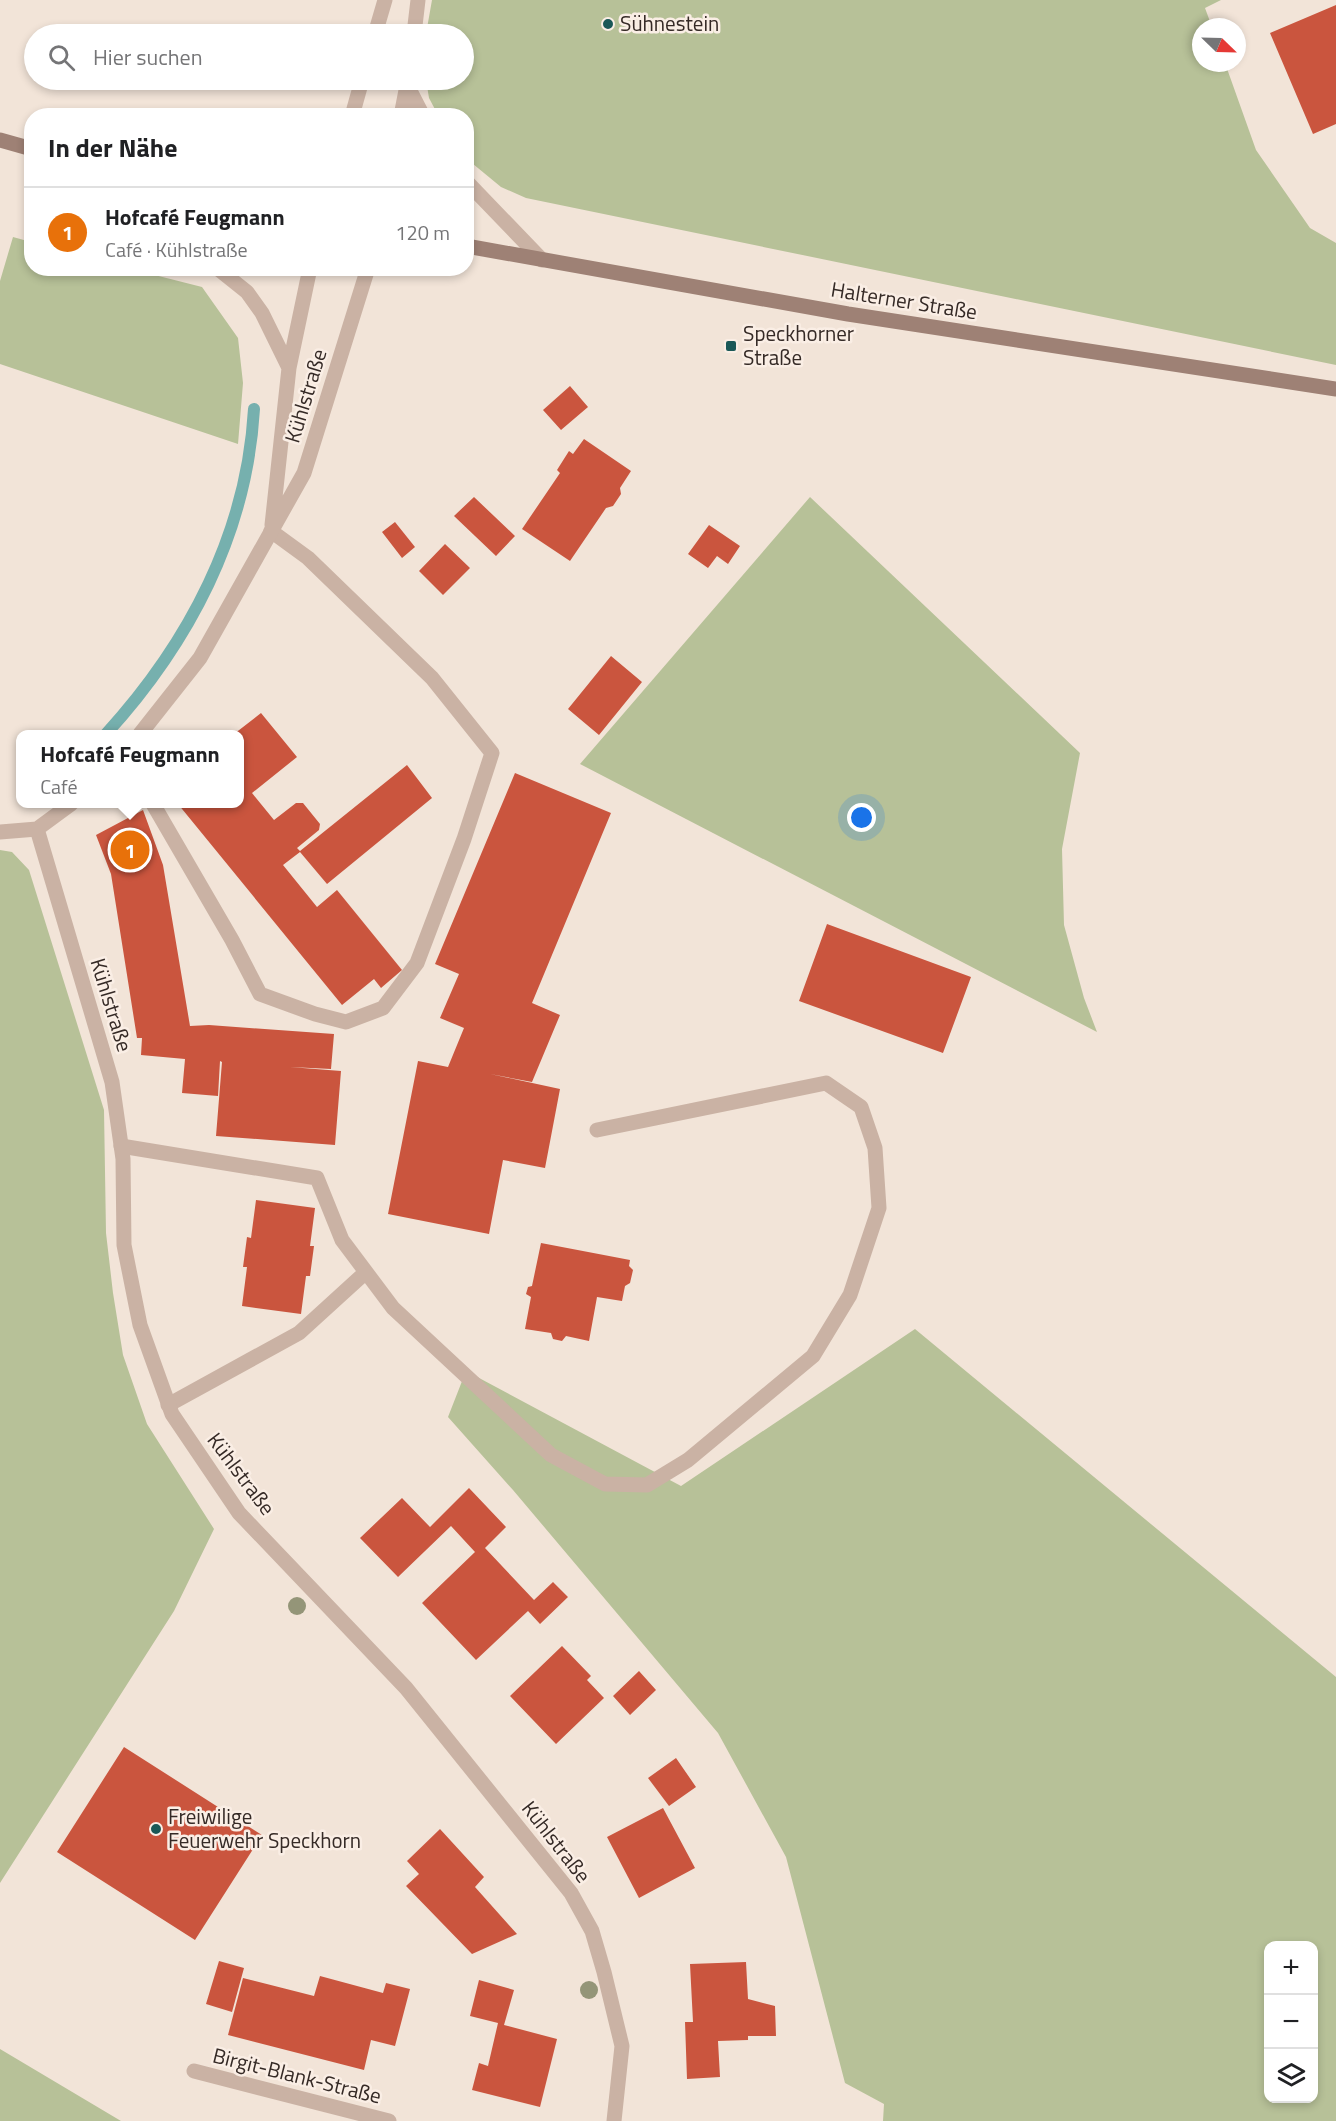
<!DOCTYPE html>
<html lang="de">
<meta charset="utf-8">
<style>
:root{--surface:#fff;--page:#f6f6f6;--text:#202124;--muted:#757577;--line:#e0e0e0;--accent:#1a5857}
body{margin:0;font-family:"Titillium Web",sans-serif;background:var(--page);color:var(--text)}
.controls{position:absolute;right:18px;bottom:18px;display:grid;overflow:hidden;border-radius:12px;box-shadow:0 3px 9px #0003}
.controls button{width:54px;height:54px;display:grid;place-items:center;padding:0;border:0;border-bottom:2px solid var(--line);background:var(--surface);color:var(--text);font:30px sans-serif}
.compass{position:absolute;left:1192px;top:18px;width:54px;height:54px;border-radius:50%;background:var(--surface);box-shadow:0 3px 9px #0003;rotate:113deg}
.you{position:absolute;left:862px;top:818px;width:21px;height:21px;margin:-15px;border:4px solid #fff;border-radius:50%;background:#1a73e8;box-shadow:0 0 0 9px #1a73e833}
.badge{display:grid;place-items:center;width:39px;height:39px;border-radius:50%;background:var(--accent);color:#fff;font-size:20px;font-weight:700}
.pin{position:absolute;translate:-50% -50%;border:3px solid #fff;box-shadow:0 2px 6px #0006}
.popup{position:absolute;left:16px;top:730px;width:228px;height:78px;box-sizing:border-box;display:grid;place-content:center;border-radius:12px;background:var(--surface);filter:drop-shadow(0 2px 4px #0005);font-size:20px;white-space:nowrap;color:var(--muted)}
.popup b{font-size:22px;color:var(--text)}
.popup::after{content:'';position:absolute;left:50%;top:100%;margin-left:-12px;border:12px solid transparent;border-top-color:var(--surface)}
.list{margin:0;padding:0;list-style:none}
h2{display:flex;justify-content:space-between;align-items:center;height:78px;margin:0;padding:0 24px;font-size:26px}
h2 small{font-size:20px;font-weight:400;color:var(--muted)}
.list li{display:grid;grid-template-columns:39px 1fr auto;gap:18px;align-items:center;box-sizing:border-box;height:90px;padding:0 24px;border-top:2px solid var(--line)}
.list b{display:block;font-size:22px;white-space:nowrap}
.list p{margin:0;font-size:20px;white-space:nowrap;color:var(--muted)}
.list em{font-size:20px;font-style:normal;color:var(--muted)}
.icon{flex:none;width:33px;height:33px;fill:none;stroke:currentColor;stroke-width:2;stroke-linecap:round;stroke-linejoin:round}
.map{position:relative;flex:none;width:1336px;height:2121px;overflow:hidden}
.search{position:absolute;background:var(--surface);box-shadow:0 3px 9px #0003;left:24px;top:24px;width:450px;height:66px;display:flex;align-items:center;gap:15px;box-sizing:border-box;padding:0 21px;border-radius:33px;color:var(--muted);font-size:22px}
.panel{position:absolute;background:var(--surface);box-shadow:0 3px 9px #0003;left:24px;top:108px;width:450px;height:168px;border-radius:24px}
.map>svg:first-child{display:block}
</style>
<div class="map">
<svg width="1336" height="2121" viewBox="0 0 1336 2121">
<rect width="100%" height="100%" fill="#f2e4d8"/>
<!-- green -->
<path fill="#b7c198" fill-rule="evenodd" d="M432,0h789l-16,8 7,19h-11v36h24l31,87 54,78 26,15v122l-810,-167 -25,-11 -34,-28 -1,-43 -28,-1 -9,-17 -3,-18h38v-46h-38z
M13,237l18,5 1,26 99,1 71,18 36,51 5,45 -5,61 -238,-80v-83z
M810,497l270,256 -18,96 2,76 20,73 13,34 -517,-268z
M0,850l12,2 17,18 75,240 2,123 7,60 10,62 24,69 67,105 -40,82 -174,272z
M915,1329l421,348v444h-453l1,-17 -39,-21 -59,-226 -68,-124 -205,-243 -65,-73 18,-46 215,115zM1268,1946h46v152h-46z
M0,2049l121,72h-121z"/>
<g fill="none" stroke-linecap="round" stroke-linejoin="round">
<!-- stream -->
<path stroke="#76b0ae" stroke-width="12" d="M106,734c83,-91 141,-201 148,-325"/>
</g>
<!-- building -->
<path fill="#ca553e" d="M1336,5v119l-23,10 -43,-101z
M570,386l18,21 -27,23 -18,-20z
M584,439l47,32 -11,17 1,6 -8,12 -7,2 -36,53 -48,-32 38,-56 -3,-3 12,-19 4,3z
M474,497l41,39 -19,20 -42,-40z
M395,522l20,25 -13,11 -20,-26z
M709,525l31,21 -12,18 -11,-8 -9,12 -20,-14z
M445,544l25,24 -27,27 -24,-24z
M611,656l31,26 -43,53 -31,-26z
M261,713l36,44 -45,36 22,27 22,-17h7l17,21 -1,6 -22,18 3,3 107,-86 25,33 -105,86 -27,-32 -17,13 34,42 20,-17 65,80 -21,18 -7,-9 -32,26 -164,-201h62v-70h-6z
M515,773l96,40 -79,190 28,12 -28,67 -42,-8 70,15 -15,79 -42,-8 -14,74 -101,-20 30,-153 30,6 16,-39 -24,-10 19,-44 -24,-10z
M143,810l20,55 27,161 19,-1 125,9 -3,35 -41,-2 51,4 -6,74 -119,-9 6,-74 -2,-1 -2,35 -36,-3 3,-34 -44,-4 1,-17h-5l-26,-164 -15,-39z
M827,924l144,53 -28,76 -144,-52z
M256,1200l59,8 -5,38h4l-4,30h-4l-5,38 -59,-8 5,-39h-4l4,-30 4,1z
M541,1243l89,17 -1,6 4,4 -3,13 -5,3 -3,15 -25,-4 -8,44 -23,-5 -4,5 -9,-2 -2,-6 -26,-4 6,-32 -5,-3 2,-7 4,-1z
M469,1488l37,39 -21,21 49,52 19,-18 15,15 -28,27 -12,-13 -52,49 -54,-57 53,-51 -24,-26 -53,51 -38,-39 42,-40 28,29z
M562,1646l29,30 -4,4 17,18 -48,46 -46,-48z
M639,1671l17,19 -26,25 -17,-19z
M124,1747l138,88 -67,105 -138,-88z
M676,1758l20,29 -27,19 -21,-28z
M663,1808l32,60 -56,30 -32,-61z
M440,1829l44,48 -9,10 42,47 -45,20 -66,-68 13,-12 -12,-13z
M219,1961l25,7 -12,44 -26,-8z
M746,1962l2,37 27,7 1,30h-28v4l-30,1 2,36 -33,2 -2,-57h8l-3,-58z
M320,1976l63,17 3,-10 24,6 -15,57 -24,-6 -7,30 -136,-35 15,-57 71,18z
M479,1980l35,10 -10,35 53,14 -17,68 -68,-17 7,-27 9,3 10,-43 -28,-7z"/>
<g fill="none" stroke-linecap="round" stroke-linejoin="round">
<!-- lane -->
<path stroke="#cab2a4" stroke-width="15" d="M153,804l79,136 28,54 55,20 31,8 37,-14 34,-45 47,-124 28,-86 -60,-75 -124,-120 -37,-27
M121,1146l196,32 25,62 51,68 158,147 54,29 42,1 41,-25 125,-104 37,-61 29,-87 -4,-60 -14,-41 -35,-24 -229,47
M168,1405l131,-72 67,-61"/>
<!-- street -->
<path stroke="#cab2a4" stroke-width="15" d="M375,34l10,-34
M414,34l4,-34
M407,85l16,31
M352,116l10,-36
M401,116l7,-36
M466,181l76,79
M217,268l30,24 15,21 27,55
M272,525l17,-157 21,-100
M140,734l60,-76 104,-185 64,-205
M71,804l-34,25 75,253 11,77 1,86 16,80 32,89 67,99 167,175 165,205 21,38 12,41 18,74 -8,75
M0,832l37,-3
M194,2071l195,50"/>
<!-- secondary -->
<path stroke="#9e8175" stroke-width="15" d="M0,140l32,9
M466,246l382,68 488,75"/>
</g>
<!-- trees -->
<g fill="#949578">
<circle cx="297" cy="1606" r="9"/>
<circle cx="589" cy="1990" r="9"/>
</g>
<!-- markers -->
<g fill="#1a5857" stroke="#faeee5" stroke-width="2">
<circle cx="608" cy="24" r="6"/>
<rect x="725" y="340" width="12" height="12" rx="3"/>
<circle cx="156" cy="1829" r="6"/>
</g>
<g text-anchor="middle" stroke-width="5" stroke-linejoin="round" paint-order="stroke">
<!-- poi labels -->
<g font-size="21" fill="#352a26" stroke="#faeee5" text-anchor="start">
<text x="620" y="31">Sühnestein</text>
<text x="743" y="341">Speckhorner<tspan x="743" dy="24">Straße</tspan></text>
<text x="168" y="1824">Freiwilige<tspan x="168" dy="24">Feuerwehr Speckhorn</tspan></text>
</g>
<!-- street labels -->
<g font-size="21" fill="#352a26" stroke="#faeee5">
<text transform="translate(904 301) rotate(9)" y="7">Halterner Straße</text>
<text transform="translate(306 396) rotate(-73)" y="7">Kühlstraße</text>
<text transform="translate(111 1005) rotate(73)" y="7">Kühlstraße</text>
<text transform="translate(241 1474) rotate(53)" y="7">Kühlstraße</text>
<text transform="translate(556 1842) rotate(52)" y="7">Kühlstraße</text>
<text transform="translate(297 2076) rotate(14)" y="7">Birgit-Blank-Straße</text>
</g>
</g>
</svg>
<div class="controls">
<button>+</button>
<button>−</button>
<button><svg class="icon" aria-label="layers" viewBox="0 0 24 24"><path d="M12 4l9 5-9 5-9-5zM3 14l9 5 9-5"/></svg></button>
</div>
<svg class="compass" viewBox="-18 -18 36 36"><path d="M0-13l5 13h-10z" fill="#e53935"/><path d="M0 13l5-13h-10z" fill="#757577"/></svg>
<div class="you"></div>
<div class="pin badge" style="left:130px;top:850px;background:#e8710a">1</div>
<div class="popup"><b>Hofcafé Feugmann</b>Café</div>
<div class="search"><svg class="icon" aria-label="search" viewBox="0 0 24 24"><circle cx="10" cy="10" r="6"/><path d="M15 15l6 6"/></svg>Hier suchen</div>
<section class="panel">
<h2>In der Nähe<small></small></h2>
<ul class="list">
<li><span class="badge" style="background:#e8710a">1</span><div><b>Hofcafé Feugmann</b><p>Café · Kühlstraße</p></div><em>120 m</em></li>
</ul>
</section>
</div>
